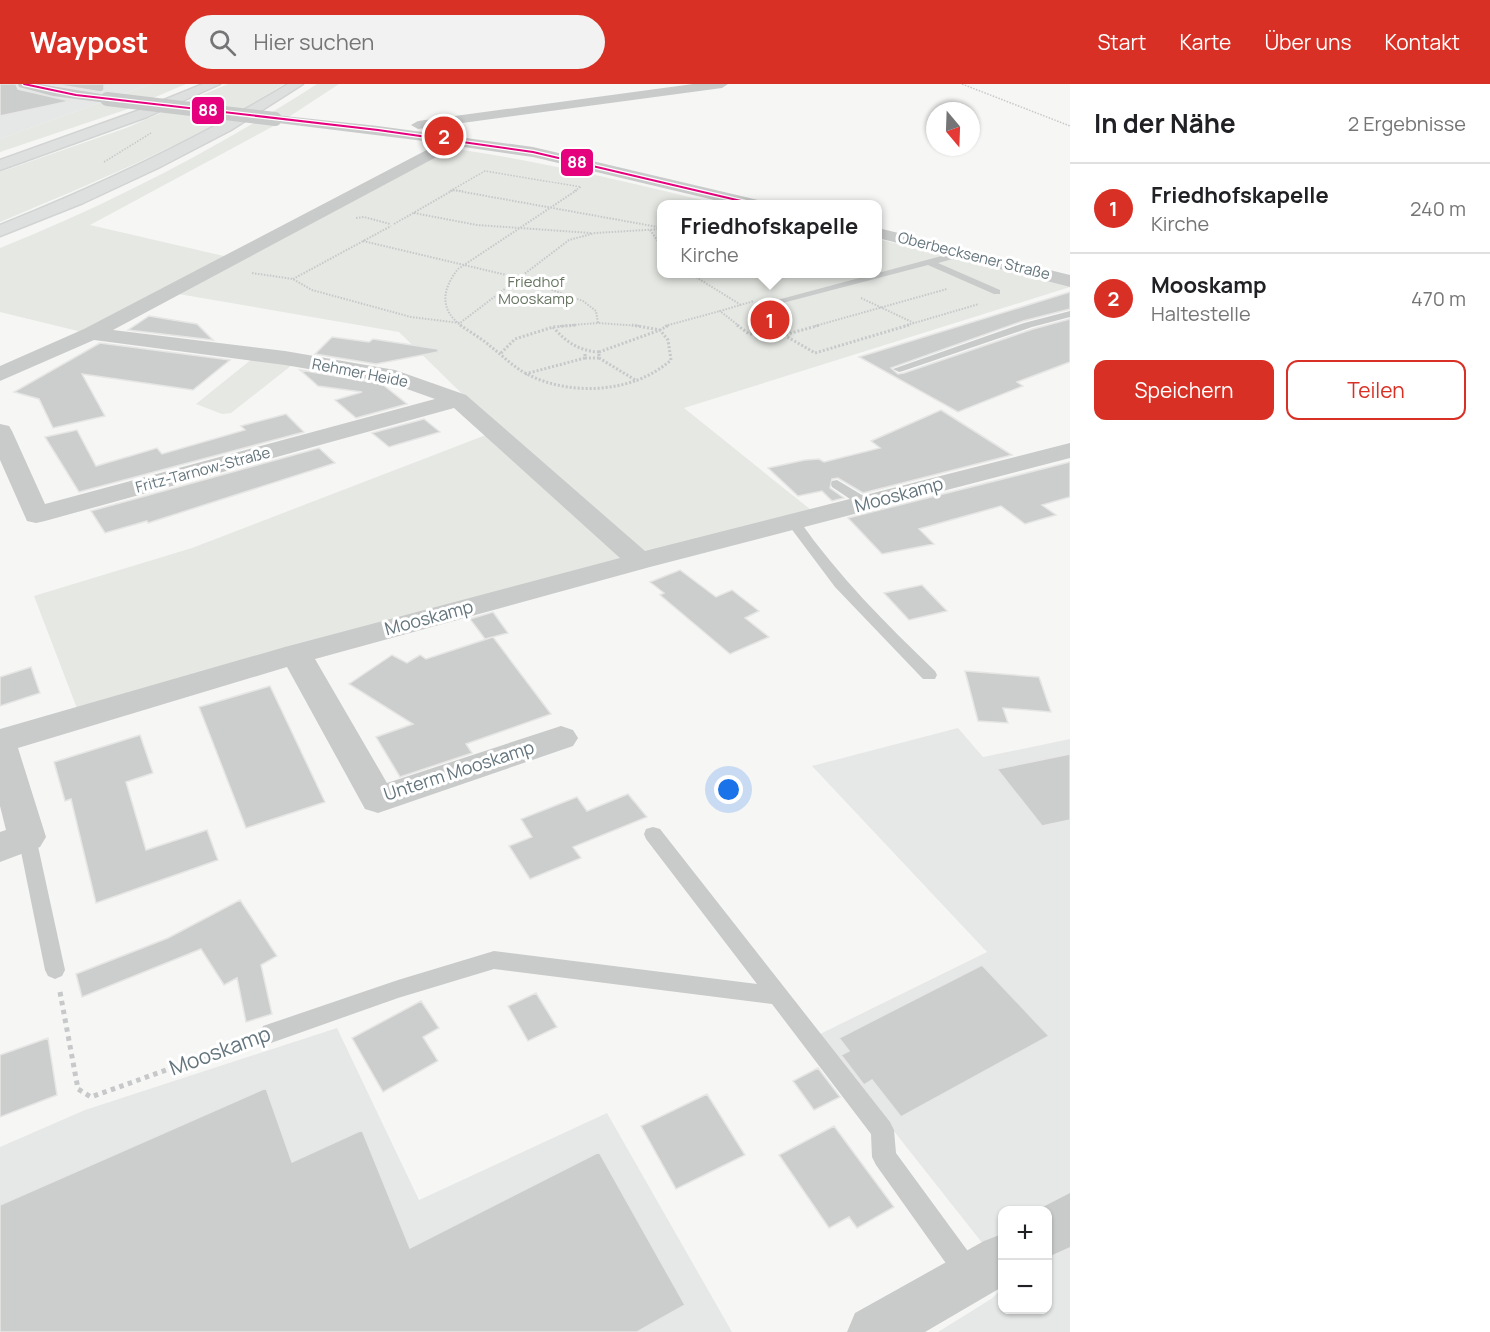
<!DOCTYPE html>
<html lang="de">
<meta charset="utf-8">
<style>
:root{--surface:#fff;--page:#f2f2f2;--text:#202124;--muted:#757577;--line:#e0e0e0;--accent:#d93025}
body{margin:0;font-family:Manrope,sans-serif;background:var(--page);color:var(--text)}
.controls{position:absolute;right:18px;bottom:18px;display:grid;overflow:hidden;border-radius:12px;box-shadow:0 2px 4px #0004}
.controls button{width:54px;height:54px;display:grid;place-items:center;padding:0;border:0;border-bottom:2px solid var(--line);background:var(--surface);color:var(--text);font:30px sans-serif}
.compass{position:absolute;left:926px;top:18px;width:54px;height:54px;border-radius:50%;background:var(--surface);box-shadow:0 2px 4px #0004;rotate:161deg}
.you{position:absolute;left:729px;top:706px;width:21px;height:21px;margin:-15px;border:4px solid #fff;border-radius:50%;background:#1a73e8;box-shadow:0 0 0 9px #1a73e833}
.badge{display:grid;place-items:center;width:39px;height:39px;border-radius:50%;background:var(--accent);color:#fff;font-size:20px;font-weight:700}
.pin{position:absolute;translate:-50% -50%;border:3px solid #fff;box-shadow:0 2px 6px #0006}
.popup{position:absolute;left:657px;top:116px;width:225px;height:78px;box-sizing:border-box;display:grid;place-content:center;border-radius:12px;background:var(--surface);filter:drop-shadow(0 2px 4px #0005);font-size:20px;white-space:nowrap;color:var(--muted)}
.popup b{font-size:22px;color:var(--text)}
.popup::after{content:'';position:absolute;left:50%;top:100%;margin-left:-12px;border:12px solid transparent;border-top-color:var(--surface)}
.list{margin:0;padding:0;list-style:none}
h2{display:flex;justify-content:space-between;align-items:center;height:78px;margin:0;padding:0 24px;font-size:26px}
h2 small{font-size:20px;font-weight:400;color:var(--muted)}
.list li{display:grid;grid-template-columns:39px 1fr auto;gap:18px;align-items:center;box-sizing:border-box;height:90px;padding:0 24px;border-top:2px solid var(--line)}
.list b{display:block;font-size:22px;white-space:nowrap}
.list p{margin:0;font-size:20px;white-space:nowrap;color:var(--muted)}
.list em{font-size:20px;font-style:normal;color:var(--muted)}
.actions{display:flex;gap:12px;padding:18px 24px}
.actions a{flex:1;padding:14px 0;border:2px solid var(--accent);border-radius:12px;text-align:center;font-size:21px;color:var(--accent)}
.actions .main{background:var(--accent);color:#fff}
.icon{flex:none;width:33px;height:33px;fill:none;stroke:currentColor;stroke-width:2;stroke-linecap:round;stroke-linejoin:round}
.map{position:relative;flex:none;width:1070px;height:1248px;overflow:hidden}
header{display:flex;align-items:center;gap:36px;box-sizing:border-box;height:84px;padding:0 30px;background:var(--accent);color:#fff}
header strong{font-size:28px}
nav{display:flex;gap:33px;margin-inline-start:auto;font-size:21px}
.search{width:420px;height:54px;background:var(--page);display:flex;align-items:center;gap:15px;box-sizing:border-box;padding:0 21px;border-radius:33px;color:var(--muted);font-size:22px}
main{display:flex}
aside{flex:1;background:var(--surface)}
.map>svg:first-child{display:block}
</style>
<header>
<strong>Waypost</strong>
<div class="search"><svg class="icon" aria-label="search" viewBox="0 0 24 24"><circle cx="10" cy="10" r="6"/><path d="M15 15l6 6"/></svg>Hier suchen</div>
<nav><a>Start</a><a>Karte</a><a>Über uns</a><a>Kontakt</a></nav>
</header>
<main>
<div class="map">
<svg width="1070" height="1248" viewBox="0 0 1070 1248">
<rect width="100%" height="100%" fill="#f6f6f5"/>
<!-- built -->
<path fill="#e6e8e7" d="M0,0h151l-151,55z
M958,644l25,29 87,-18v593h-132l53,-33 11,-10v21h46v-100h-46v58l-184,-233 169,-83 -175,-186z
M337,944l82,172 188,-87 125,219h-732v-185l85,-37z"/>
<!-- green -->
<path fill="#e5e8e3" d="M151,0h35l-61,26 -125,42v-13z
M228,0h56c-89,57 -187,97 -284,138v-50l126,-44z
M317,0h22l-58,38 -191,103 138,32 220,-109 12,-2 -4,3c89,13 176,34 263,55l-57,1v69h216v-35l192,48 -386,121 127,102 -733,201 -44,-115 158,-48 307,-118 -100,-98 -238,-41 -79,41 -82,-20v-64c110,-44 218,-100 317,-164z
M257,271l40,6 -66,52 -9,1 -26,-10z"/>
<!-- building -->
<path fill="#cccece" stroke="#e6e6e5" stroke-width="1.5" d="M0,0h16l2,5 52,12 -70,15z
M53,0h51v6l-3,2z
M1070,208v17l-47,12 -132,47 7,6 6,-1 129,-44 37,-10v43l-53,20 6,4 -65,26 -99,-55z
M149,232l48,8 16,16 -85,-10z
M332,253l37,5 4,-3 65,10v3l-62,12 -61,-10z
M100,259l130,17 -37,30 -111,-16 23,42 -52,12 -14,-29 -25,-7z
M300,286l82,14 25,20 -51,14 -21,-18 27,-8 -44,-6z
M941,326l71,45 -149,38 -25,-15 -6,1 -2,9 14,10 -12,3 -10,-10 -24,5 -30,-28 37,-8 14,-1 5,3 56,-14 -9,-7z
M286,330l18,18 -225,60 -34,-55 32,-7 19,36 61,-18 5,6 83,-24 -4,-4z
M424,335l16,13 -51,15 -17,-14z
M319,364l16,15 -187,60 -1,-2 -42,12 -14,-22z
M1070,378v35l-28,8 14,10 -31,9 -24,-18 -82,23 15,15 -52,10 -34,-36z
M680,486l36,27 16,-7 27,21 -14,7 24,19 -39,17 -70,-59 4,-2 -14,-11z
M922,501l25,26 -38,9 -25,-27z
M493,528l15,21 -23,6 -15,-20z
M493,553l58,77 -85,30 6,9 -72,24 -24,-40 37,-13 -64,-40 43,-29 15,8 13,-8 6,4z
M31,583l9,26 -40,13v-29z
M965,587l74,6 12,35 -48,-4 5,15 -30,-2z
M270,602l55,116 -79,26 -47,-121z
M140,651l13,38 -27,9 20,68 61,-20 11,30 -122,43 -25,-104 -6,2 -11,-39z
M1070,670v66l-28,6 -45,-57z
M628,710l19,23 -74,30 8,11 -51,21 -21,-33 23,-9 -11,-18 56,-22 10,14z
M240,816l37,56 -16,9 11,49 -26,8 -9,-44 -13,7 -23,-36 -119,48 -6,-23 92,-36z
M982,881l67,71 -148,81 -29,-37 -8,5 -23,-30 8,-4 -10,-13z
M536,909l21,34 -29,14 -20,-35z
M421,917l18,27 -16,9 15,24 -55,31 -31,-54z
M48,954l9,57 -57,22v-62z
M818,984l22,29 -26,13 -21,-29z
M266,1004l26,74 70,-32 48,118 189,-96 86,153 -48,27h-637v-127z
M707,1010l38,61 -69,34 -35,-63z
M834,1042l60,81 -37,21 -8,-11 -20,11 -50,-73z"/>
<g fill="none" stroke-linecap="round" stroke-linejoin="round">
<!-- motorway casing -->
<g stroke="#d2d3d3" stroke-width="3">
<path id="motorway" d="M203,0h17l-73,33 -147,53v-10l137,-49z
M288,0h15l-72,46 -73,38 -75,35 -83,33v-11c100,-40 196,-85 288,-141z"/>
</g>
<!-- path-far3 -->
<path stroke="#c6c8c9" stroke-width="1.5" stroke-dasharray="1.5 1.5" stroke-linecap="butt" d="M962,0l108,42
M104,78l47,-29
M453,106l10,1
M450,107l35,-20 96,16 -7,4"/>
<!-- path-far2 -->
<path stroke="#c6c8c9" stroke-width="2" stroke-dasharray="1.5 1.5" stroke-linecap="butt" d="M453,106l205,37
M414,129l63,12 114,8
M356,134l8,-1 26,7
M394,140l59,-34
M650,146l12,17
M363,157l156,37 64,23 13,10 2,12
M252,189l41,6 19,11 99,27 49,6 109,-83 26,-7 67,-4
M691,190l50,31
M293,195l98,-53
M861,214l53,25
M462,242c-23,-16 -20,-37 -4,-57l119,-79
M560,242l38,-3 42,3
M665,242l55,-15
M739,242l-19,-15 34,-10
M815,242l132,-37
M904,242l75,-22"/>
<!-- path-far1 -->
<path stroke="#c6c8c9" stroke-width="3" stroke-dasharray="2 2" stroke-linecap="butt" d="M460,241c10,7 21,13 30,21 12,9 23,21 37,28 44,23 107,19 144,-14l-3,-20 -8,-10 9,-5
M737,241l12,9 35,1 36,-10
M553,243c13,15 26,24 46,25v6h-14v-6
M784,251l31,18 94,-28
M599,268l61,-22 -28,-5
M501,269l14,-14 38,-12 24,-2
M599,274l38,23
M525,290l60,-16"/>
<!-- path -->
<path stroke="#c6c8c9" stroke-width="5" stroke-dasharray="4.5 4.5" stroke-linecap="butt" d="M60,908l18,97 13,8 156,-56"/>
<!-- service -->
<path fill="#c9caca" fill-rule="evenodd" d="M964,166l3,1v4l-29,8 62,27v4h-6l-66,-29 -157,41 -5,-3z
M1070,227v6l-38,10 -129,44 -4,1 -6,-3 131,-46z
M837,396l35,21 2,3 -2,3h-10l-30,-20 -1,-3 1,-3z
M794,435l5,1c39,56 87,104 136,151l2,4 -2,4h-12l-88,-92 -48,-64z
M653,743l7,2 230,293 4,8 2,23 82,112 4,9 -4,9 -9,4 -9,-4 -84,-118 -4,-8 -1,-23 -99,-130 -278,-35 -96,29 -127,45 -8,-3 -3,-7 3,-7 135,-46 96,-29 263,33 -111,-145 -2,-5 2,-5z
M27,746l7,2 2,5 29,133 -3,6 -7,3 -7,-3 -3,-6 -27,-133 2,-5z"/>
<!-- minor -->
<path fill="#c9caca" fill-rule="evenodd" d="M18,0h21l68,11 7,4 -7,4 -54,-7 -34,-9z
M693,0h35l-6,4 -304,41 -7,-4 7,-4z
M275,31l103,11 155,21 225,53 8,5h-31l-202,-48 -76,-11 -344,184 172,21 110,19 71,25 179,156 425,-108v15l-420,109 -335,92 72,124 174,-57 12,4 5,8 -5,8 -195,67 -13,-4 -78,-142 -269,81 28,89 -6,10 -40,15v-30l6,-2 -6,-24v-77l285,-82 335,-89 -166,-150 -409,113 -9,2 -9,-2 -27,-61v-36l9,2 3,5 33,73 390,-105 -45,-16 -105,-18 -191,-25 -94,41v-15l84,-37 356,-186 -170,-21 -2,-3 2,-3z
M878,144l192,47v12l-192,-49z
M1070,1109v54l-22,10v-47h-11z
M1002,1150v53l-77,45h-78l8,-19 129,-72z"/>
<!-- motorway -->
<use href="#motorway" fill="#dedfdf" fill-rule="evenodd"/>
<!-- minor-bridge -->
<path stroke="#c9caca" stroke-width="14" d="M107,15l168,20"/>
<!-- bus-1 casing -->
<g stroke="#fff" stroke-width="4.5">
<path id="bus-1" d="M24,0l52,11 302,35 155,22 225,53"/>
</g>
<!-- bus-1 -->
<use href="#bus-1" stroke="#e5007d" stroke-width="2"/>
</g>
<g text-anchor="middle" stroke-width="6" stroke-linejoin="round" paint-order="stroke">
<!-- far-street labels -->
<g font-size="15" fill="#64757d" stroke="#fff">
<text transform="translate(974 172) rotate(14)" y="5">Oberbecksener Straße</text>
<text transform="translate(360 289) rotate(11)" y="5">Rehmer Heide</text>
<text transform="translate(203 386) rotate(-15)" y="5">Fritz-Tarnow-Straße</text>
</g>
<!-- far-park labels -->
<g font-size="15" fill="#687662" stroke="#fff">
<text x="536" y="203">Friedhof<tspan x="536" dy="17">Mooskamp</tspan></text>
</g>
<!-- street labels -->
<g font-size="18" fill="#64757d" stroke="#fff">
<text transform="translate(899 411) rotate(-15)" y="6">Mooskamp</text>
<text transform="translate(429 534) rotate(-15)" y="6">Mooskamp</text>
<text transform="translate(459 687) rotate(-18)" y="6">Unterm Mooskamp</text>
</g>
<!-- near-street labels -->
<g font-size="21" fill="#64757d" stroke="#fff">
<text transform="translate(220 967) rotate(-20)" y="7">Mooskamp</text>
</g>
</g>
<g stroke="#fff" stroke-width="2">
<rect x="191" y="12" width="34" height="29" rx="6" fill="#e5007d"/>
<rect x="560" y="64" width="34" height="29" rx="6" fill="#e5007d"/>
</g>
<g font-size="16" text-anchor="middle" font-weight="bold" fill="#fff">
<text x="208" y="32">88</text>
<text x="577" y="84">88</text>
</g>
</svg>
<div class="controls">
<button>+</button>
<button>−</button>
</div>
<svg class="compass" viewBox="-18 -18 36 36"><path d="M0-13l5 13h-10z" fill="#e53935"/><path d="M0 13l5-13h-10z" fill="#757577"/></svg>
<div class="you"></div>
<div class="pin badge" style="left:770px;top:236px">1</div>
<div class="popup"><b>Friedhofskapelle</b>Kirche</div>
<div class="pin badge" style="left:444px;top:52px">2</div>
</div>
<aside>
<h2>In der Nähe<small>2 Ergebnisse</small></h2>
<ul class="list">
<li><span class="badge">1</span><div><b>Friedhofskapelle</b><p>Kirche</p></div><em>240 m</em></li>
<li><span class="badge">2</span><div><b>Mooskamp</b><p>Haltestelle</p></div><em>470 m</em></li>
</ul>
<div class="actions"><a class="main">Speichern</a><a>Teilen</a></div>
</aside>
</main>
